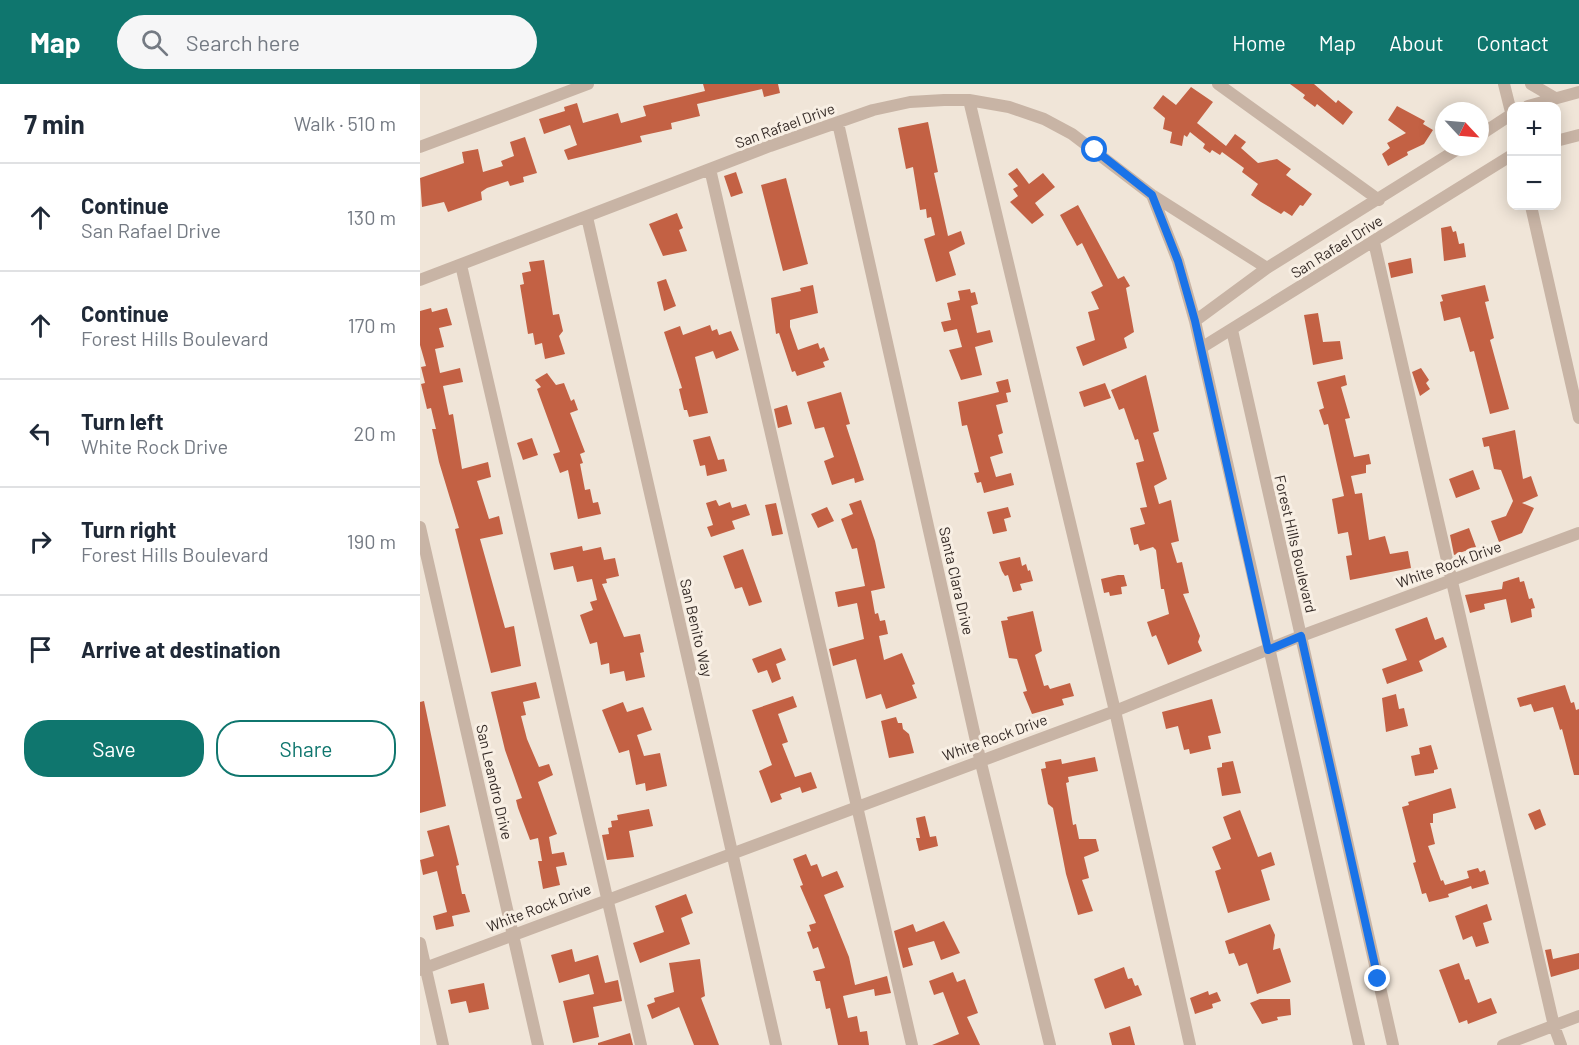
<!DOCTYPE html>
<meta charset="utf-8">
<style>
:root{--surface:#fff;--page:#f6f6f7;--text:#1f2937;--muted:#747a83;--line:#e0e1e3;--accent:#0f766e}
body{margin:0;font-family:Barlow,sans-serif;background:var(--page);color:var(--text)}
.controls{position:absolute;right:18px;top:18px;display:grid;overflow:hidden;border-radius:12px;box-shadow:0 3px 15px #0003}
.controls button{width:54px;height:54px;display:grid;place-items:center;padding:0;border:0;border-bottom:2px solid var(--line);background:var(--surface);color:var(--text);font:30px sans-serif}
.compass{position:absolute;left:1015px;top:18px;width:54px;height:54px;border-radius:50%;background:var(--surface);box-shadow:0 3px 15px #0003;rotate:116deg}
.stop{position:absolute;width:18px;height:18px;margin:-14px;border:4px solid #1a73e8;border-radius:50%;background:#fff}
.stop.end{background:#1a73e8;border-color:#fff;box-shadow:0 2px 6px #0008}
.list{margin:0;padding:0;list-style:none}
h2{display:flex;justify-content:space-between;align-items:center;height:78px;margin:0;padding:0 24px;font-size:26px}
h2 small{font-size:20px;font-weight:400;color:var(--muted)}
.list li{display:grid;grid-template-columns:39px 1fr auto;gap:18px;align-items:center;box-sizing:border-box;height:108px;padding:0 24px;border-top:2px solid var(--line)}
.list b{display:block;font-size:22px;white-space:nowrap}
.list p{margin:0;font-size:20px;white-space:nowrap;color:var(--muted)}
.list em{font-size:20px;font-style:normal;color:var(--muted)}
.actions{display:flex;gap:12px;padding:18px 24px}
.actions a{flex:1;padding:14px 0;border:2px solid var(--accent);border-radius:24px;text-align:center;font-size:21px;color:var(--accent)}
.actions .main{background:var(--accent);color:#fff}
.icon{flex:none;width:33px;height:33px;fill:none;stroke:currentColor;stroke-width:2;stroke-linecap:round;stroke-linejoin:round}
.map{position:relative;flex:none;width:1159px;height:961px;overflow:hidden}
header{display:flex;align-items:center;gap:36px;box-sizing:border-box;height:84px;padding:0 30px;background:var(--accent);color:#fff}
header strong{font-size:28px}
nav{display:flex;gap:33px;margin-inline-start:auto;font-size:21px}
.search{width:420px;height:54px;background:var(--page);display:flex;align-items:center;gap:15px;box-sizing:border-box;padding:0 21px;border-radius:33px;color:var(--muted);font-size:22px}
main{display:flex}
aside{flex:1;background:var(--surface)}
.map>svg:first-child{display:block}
</style>
<header>
<strong>Map</strong>
<div class="search"><svg class="icon" aria-label="search" viewBox="0 0 24 24"><circle cx="10" cy="10" r="6"/><path d="M15 15l6 6"/></svg>Search here</div>
<nav><a>Home</a><a>Map</a><a>About</a><a>Contact</a></nav>
</header>
<main>
<aside>
<h2>7 min<small>Walk · 510 m</small></h2>
<ul class="list">
<li><svg class="icon" aria-label="ahead" viewBox="0 0 24 24"><path d="M12 20V5M6 11l6-6 6 6"/></svg><div><b>Continue</b><p>San Rafael Drive</p></div><em>130 m</em></li>
<li><svg class="icon" aria-label="ahead" viewBox="0 0 24 24"><path d="M12 20V5M6 11l6-6 6 6"/></svg><div><b>Continue</b><p>Forest Hills Boulevard</p></div><em>170 m</em></li>
<li><svg class="icon" aria-label="left" viewBox="0 0 24 24"><path d="M17 20v-9H6M10 6l-5 5 5 5"/></svg><div><b>Turn left</b><p>White Rock Drive</p></div><em>20 m</em></li>
<li><svg class="icon" aria-label="right" viewBox="0 0 24 24"><path d="M7 20v-9h11M14 6l5 5-5 5"/></svg><div><b>Turn right</b><p>Forest Hills Boulevard</p></div><em>190 m</em></li>
<li><svg class="icon" aria-label="arrive" viewBox="0 0 24 24"><path d="M6 21V4h12l-3 4 3 4H6"/></svg><div><b>Arrive at destination</b></div></li>
</ul>
<div class="actions"><a class="main">Save</a><a>Share</a></div>
</aside>
<div class="map">
<svg width="1159" height="961" viewBox="0 0 1159 961">
<rect width="100%" height="100%" fill="#f0e5d8"/>
<!-- building -->
<path fill="#c36144" d="M283,0h75l2,9 -16,4 -2,-8 -65,15 3,12 -29,7 1,6 -32,7 2,6 -74,18 -4,-10 13,-5 -7,-20 -26,9 -5,-15 26,-8 -1,-4 13,-4 6,20 35,-10 3,10 25,-7 -3,-10 62,-15z
M870,0h24l22,19 2,-3 15,12 -10,13 -26,-21 -2,3 -12,-9 2,-3z
M771,3l22,15 -16,21 29,23 9,-12 11,8 -5,6 17,15 19,-4 14,10 -5,6 26,19 -9,12 -3,-1 -8,11 -8,-5 -3,3 -20,-12 -10,-7 7,-11 -16,-12 2,-4 -22,-16 -2,3 -8,-5 -2,3 -7,-5 2,-4 -15,-12 -3,5 -3,-2 -2,11 -12,-3 2,-11 -9,-3 2,-11 -12,-10 10,-13 13,10z
M977,22l28,15 -2,3 10,6 -9,14 -17,8 1,3 -20,11 -6,-12 8,-6 -3,-5 19,-10 -18,-13z
M508,38l10,50 -4,1 14,63 13,-5 4,13 -16,8 7,23 -20,7 -12,-43 11,-4 -4,-18 -4,1 -1,-9 -6,1 -7,-43 -7,2 -8,-41z
M105,53l12,36 -14,4 1,5 -14,4 -2,-5 -21,7 -6,4 1,8 -34,12 -4,-10 -22,5 -2,-29 44,-15 -2,-11 16,-3 5,23 20,-6 -2,-5 13,-5 -4,-14z
M597,84l12,16 14,-11 12,14 -20,16 9,12 -12,9 -22,-22 8,-6 -5,-7 5,-3 -10,-12z
M316,88l7,21 -12,4 -7,-21z
M366,94l22,86 -25,7 -22,-86z
M658,121l40,74 6,-3 6,10 -4,2 8,44 -10,6 3,10 -44,18 -7,-19 19,-7 -7,-28 11,-3 -8,-17 12,-6 -21,-43 -5,3 -17,-31z
M257,129l6,15 -4,2 8,21 -24,5 -14,-32z
M1031,142l2,6 3,-1 3,13 5,-1 2,14 -22,4 -3,-33z
M991,174l2,15 -22,5 -3,-15z
M124,176l9,55 6,-1 4,17 -4,5 6,18 -20,5 -3,-16 -7,2 -2,-12 -5,1 -8,-49 4,-1 -2,-11 9,-2 -2,-9z
M246,195l10,27 -12,5 -7,-29z
M393,201l5,28 -28,7v7l8,23 20,-7 2,6 4,-2 5,13 -6,2 2,5 -28,9 -2,-5 -3,1 -13,-39 -3,1 -5,-36 30,-7 -1,-3z
M1065,201l4,16 -4,1 9,36 -4,2 19,69 -19,5 -16,-63 -4,1 -10,-35 -16,4 -4,-19 3,-1 -2,-6z
M550,205l1,4 4,-1 3,12 -7,2 6,27 13,-3 3,12 -18,5 7,28 -21,5 -12,-30 13,-3 -5,-18 -13,3 -3,-10 10,-2 -4,-17 13,-3 -2,-9z
M11,224l1,4 15,-4 5,17 -13,3 5,19 -9,2 5,24 20,-5 3,14 -20,4 6,29 4,-1 9,55 26,-7 3,15 -14,4 12,38 10,-3 4,18 -23,5 25,89 9,-2 7,40 -30,7 -36,-144 4,-1 -20,-66 -7,-33h4l-5,-21 -4,1 -6,-25 4,-1 -4,-16 5,-1 -6,-21v-34z
M898,229l5,29 17,-1 3,18 -30,6 -9,-50z
M290,241l2,6 5,-2 2,6 12,-4 8,19 -23,9 -3,-8 -18,6 13,56 -19,4 -2,-7h-3l-5,-21 3,-1 -18,-56 16,-6 3,9z
M1001,284l8,12 -3,3 4,6 -10,7 -8,-24z
M127,289l9,12 8,-2 7,18 3,-2 4,11 -8,3 15,39 -5,2 3,9 -3,1 5,26 5,-1 3,14 5,-1 3,12 -23,5 -10,-49 -8,3 -7,-19 7,-2 -23,-63 4,-2 -6,-7z
M726,291l13,56 -6,2 14,46 -13,7 5,18 12,-4 8,41 -8,2 6,20 5,-1 7,31 -6,1 17,42 -2,6 4,9 -34,14 -12,-30 -4,2 -5,-15 22,-8 -5,-25h-3l-5,-39 -3,-3 -13,4 -2,-7 -4,1 -4,-17 15,-4 -5,-16 7,-1 -11,-44 8,-2 -6,-22 -3,1 -11,-32 -5,2 -8,-20z
M925,291l2,10 -6,2 9,31 -5,1 9,38 15,-3 2,10 -5,1v8l-15,3 4,18 7,-1 7,47 16,-4 5,18 18,-3 3,17 -61,12 -4,-24 6,-1 -4,-23 -10,2 -6,-35 12,-3 -16,-72 -4,1 -5,-15 5,-2 -7,-26z
M588,295l3,13 -5,1 2,9 -12,3 7,28 -5,2 5,18 -13,4 6,20 15,-4 3,12 -30,8 -3,-11 -4,1 -3,-10 5,-1 -12,-47 -5,1 -4,-24 41,-10 -3,-10z
M685,299l6,15 -27,9 -5,-15z
M421,308l9,32 -4,1 18,55 -9,3 -1,-5 -22,7 -8,-24 10,-4 -10,-30 -9,2 -8,-27z
M367,321l5,19 -14,4 -4,-19z
M1095,346l8,49 8,-3 7,20 -16,7 12,5 -12,25 -23,9 -8,-21 15,-5 7,-15 -12,-31 -7,-1 -5,-23 -5,1 -2,-9z
M290,352l8,24 6,-1 3,12 -20,5 -2,-11 -5,1 -7,-26z
M112,354l6,17 -15,5 -6,-17z
M1053,386l7,19 -24,9 -7,-19z
M296,416l3,6 11,-4 2,6 14,-4 4,11 -18,6 3,8 -24,8 -4,-10 6,-2 -7,-22z
M441,416l14,41 10,47 -14,3 4,23 3,-1 2,8 5,-1 3,14 -9,2 5,24 18,-7 13,31 -3,1 5,13 -31,11 -5,-15 -15,5 -10,-40 -23,7 -4,-17 35,-10 -7,-36 -19,4 -3,-15 30,-6 -8,-38 -5,1 -11,-30 12,-5 -4,-10z
M356,419l7,31 -11,2 -7,-31z
M407,423l7,14 -16,7 -7,-14z
M588,423l3,10 -7,2 3,12 -14,3 -6,-22z
M1049,444l7,19 -22,8 -4,-20z
M162,462l1,5 18,-4 3,13 11,-2 4,18 -13,3 1,4 -5,1 22,53 16,-3 4,18 -4,1 5,24 -19,4 -2,-10 -14,3 -1,-11 -8,2 -4,-23 -7,2 -10,-29 13,-5 -3,-8 7,-2 -5,-21 -15,3 -4,-16 -19,4 -4,-17z
M323,465l19,53 -13,4 -7,-19 -7,2 -12,-33z
M600,473l2,9 4,-2 2,7 2,-1 3,11 -13,3 2,6 -9,2 -5,-17 -3,1 -3,-5 -3,-9z
M698,491h6l3,11 -6,1 1,7 -12,2 -1,-4 -5,1 -3,-14z
M1099,493l1,5 4,-1 5,18 3,-1 3,10 -4,1 1,8 -21,6 -5,-24 -22,5 1,5 -15,4 -5,-18 37,-6 1,-7z
M613,527l9,40 -7,4 9,31 4,-1 2,4 20,-6 4,13 -12,3 2,6 -32,9 -9,-22 4,-1 -10,-32 -8,-1 -8,-37 7,-1 -1,-3z
M1007,533l8,23 8,-3 4,10 -28,14 4,10 -36,13 -5,-15 25,-9 -12,-31z
M361,564l5,12 -10,4 5,15 -9,4 -5,-13 -9,3 -6,-14z
M116,598l4,16 -17,4 3,13 -5,1 6,23 12,28 10,-3 4,11 -15,7 19,52 -8,3 3,17 12,-2 3,13 -11,2 4,18 -17,4 -5,-28h4l-4,-23 -8,2 -12,-32 -2,-8 6,-2 -17,-48 -14,-58z
M1145,601l6,18 3,-1 2,8 3,-1v66h-5l-12,-46 -2,1 -7,-23 -19,5 -3,-8 -11,3 -3,-9z
M976,610l3,15 5,-1 4,18 -22,6 -4,-34z
M373,612l4,11 -19,7 10,28 -6,2 13,33 16,-5 6,16 -15,5 -2,-6 -20,7 2,5 -11,4 -12,-32 13,-6 -20,-55z
M792,615l9,34 -13,3 3,13 -21,5 -1,-5 -5,1 -6,-24 -12,3 -4,-17z
M4,617l22,105 -26,7v-111z
M203,618l4,10 16,-5 9,23 -15,5 7,21 16,-3 7,33 -21,5 -1,-8 -9,2 -7,-35 -10,3 -17,-43z
M476,633l2,6h4l1,6 6,5 5,19 -25,5 -8,-37z
M1011,661l7,24 -4,1v3l-19,3 -4,-20 9,-2 -1,-6z
M675,673l3,14 -30,6 1,5 -3,1 7,42 3,-1 3,15h17l3,12 -15,6 5,21 -7,2 11,31 -15,4 -12,-41 -13,-66 -5,-4 -7,-35 5,-1 -1,-6 16,-3 1,5z
M813,677l8,32 -19,3 -5,-28 5,-1v-4z
M1031,704l5,20 -23,6v9h-3l5,21 -7,2 13,35 2,-1 2,5 24,-7 -2,-7 11,-3 2,4 5,-2 4,14 -17,5 -1,-3 -23,8 1,3 -20,5 -3,-9 -4,1 -3,-11 -6,-20 3,-1 -14,-55 7,-2 -1,-3z
M229,725l4,17 -24,5 5,26 -27,3 -5,-25 7,-1 -1,-6 4,-1 -1,-6 7,-1 -1,-5z
M1120,725l6,16 -11,5 -7,-16z
M820,726l18,47 13,-5 4,13 -14,5 9,30 -42,13 -13,-42 6,-2 -9,-22 19,-8 -8,-22z
M505,732l5,21 6,-1 2,10 -19,5 -3,-13h4l-4,-20z
M29,741l10,40 -3,1 6,28h3l5,18 -18,4 2,10 -18,4 -3,-14 14,-4 -10,-41 -14,4 -3,-15 14,-4 -7,-25z
M386,770l5,12 6,-2 5,13 15,-6 7,16 -20,8 25,62 6,28 32,-9 4,17 -16,3 -1,-7 -31,7 5,22 9,-2 3,16 7,-1 2,14h-31l-8,-37 -4,1 -6,-28h-4l-3,-10 12,-3 -7,-21 -5,2 -6,-17 4,-1 -2,-6 7,-2 -16,-37 3,-1 -10,-26z
M266,810l7,19 -12,5 9,26 -50,19 -7,-20 31,-11 -9,-26z
M1067,820l5,16 -9,3 6,20 -13,4 -4,-11 -9,4 -8,-24z
M524,837l16,32 -19,7 -7,-19 -26,7 5,17 -10,3 -9,-37 19,-7 3,8z
M850,840l5,11 -2,15 7,-2 11,34 -34,12 -10,-31 -8,3 -5,-13 -5,1 -4,-13z
M152,865l3,13 23,-7 7,28 13,-3 4,21 -29,6 6,30 -26,6 -10,-42 31,-7 -5,-20 -30,9 -8,-28z
M1131,865l2,10 26,-6v16l-28,8 -6,-27z
M280,875l5,37 -4,2 18,47h-25l-15,-38 -27,12 -5,-14 8,-3 -1,-4 20,-6 -5,-29z
M1039,879l6,17 4,-1 9,24 13,-5 6,15 -29,11 -1,-4 -8,3 -20,-53z
M704,883l4,12 4,-1 3,8 3,-1 4,10 -37,14 -11,-30z
M533,888l4,10 8,-3 13,34 -11,4 13,28h-48l27,-11 -16,-42 -9,3 -5,-14z
M64,899l5,26 -20,4 -3,-12 -15,3 -3,-14z
M788,907l1,4 8,-3 4,9 -9,3 1,4 -18,6 -5,-16z
M840,915h30l1,16 -14,2 1,3 -16,4 -12,-21z
M710,942l5,19h-23l-3,-12z
M210,949l3,12h-35v-2z"/>
<g fill="none" stroke-linecap="round" stroke-linejoin="round">
<!-- minor -->
<path stroke="#c8b4a5" stroke-width="12" d="M798,0l161,116
M1084,0l8,32
M1111,0l24,14
M549,16l146,611 75,334
M1108,22l51,-14
M418,39l142,636 70,286
M1060,51l32,-21
M1136,57l23,-6
M0,63l168,-63
M290,85l202,876
M732,111l26,66 17,60 164,724
M1111,122l48,212
M167,133l189,828
M954,158l180,784 7,19
M41,181l180,780
M0,196l350,-134 103,-36 37,-8 34,-2h25l40,7 35,12 28,15 80,61 115,73
M775,237l72,-53 194,-121
M812,246l161,715
M781,264l311,-193
M0,443l118,518
M0,859l23,102
M0,886l695,-259 186,-75 278,-103
M1083,961l76,-29"/>
</g>
<g fill="none" stroke-linecap="round" stroke-linejoin="round">
<!-- route -->
<path stroke="#1a73e8" stroke-width="8" d="M675,66l57,45 26,66 17,60 73,329 33,-14 77,343"/>
</g>
<g text-anchor="middle" stroke-width="6" stroke-linejoin="round" paint-order="stroke">
<!-- street labels -->
<g font-size="15" fill="#342a26" stroke="#f8efe4">
<text transform="translate(365 42) rotate(-20)" y="5">San Rafael Drive</text>
<text transform="translate(917 163) rotate(-32)" y="5">San Rafael Drive</text>
<text transform="translate(875 460) rotate(77)" y="5">Forest Hills Boulevard</text>
<text transform="translate(1029 481) rotate(-20)" y="5">White Rock Drive</text>
<text transform="translate(536 497) rotate(77)" y="5">Santa Clara Drive</text>
<text transform="translate(276 544) rotate(77)" y="5">San Benito Way</text>
<text transform="translate(575 654) rotate(-20)" y="5">White Rock Drive</text>
<text transform="translate(74 698) rotate(77)" y="5">San Leandro Drive</text>
<text transform="translate(119 824) rotate(-21)" y="5">White Rock Drive</text>
</g>
</g>
</svg>
<div class="controls">
<button>+</button>
<button>−</button>
</div>
<svg class="compass" viewBox="-18 -18 36 36"><path d="M0-13l5 13h-10z" fill="#e53935"/><path d="M0 13l5-13h-10z" fill="#747a83"/></svg>
<div class="stop" style="left:675px;top:66px"></div>
<div class="stop end" style="left:958px;top:895px"></div>
</div>
</main>
